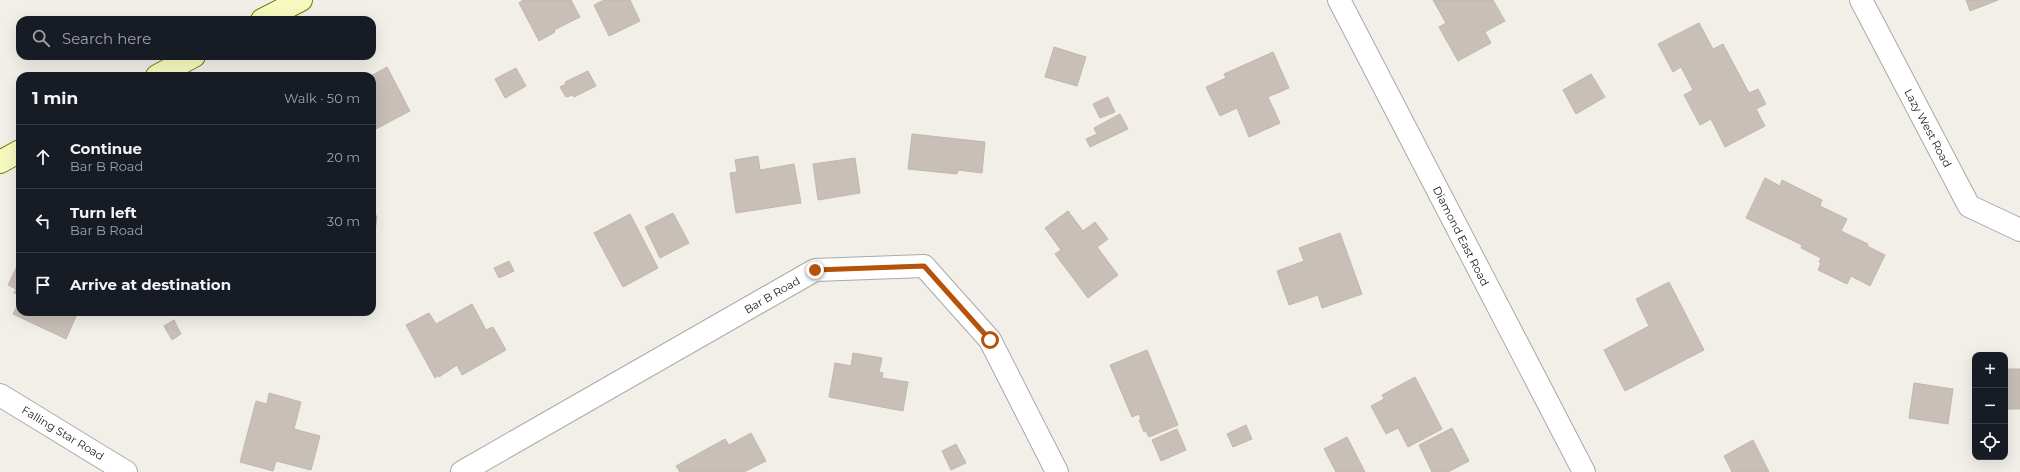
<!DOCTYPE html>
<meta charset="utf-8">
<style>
:root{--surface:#171b24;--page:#242831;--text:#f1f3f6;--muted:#9ea1a6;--line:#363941}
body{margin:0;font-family:Montserrat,sans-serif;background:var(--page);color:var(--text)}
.controls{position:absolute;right:12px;bottom:12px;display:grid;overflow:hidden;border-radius:8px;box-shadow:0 4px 16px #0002}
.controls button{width:36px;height:36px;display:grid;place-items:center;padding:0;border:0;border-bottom:1px solid var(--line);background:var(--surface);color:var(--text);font:20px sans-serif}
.stop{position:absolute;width:12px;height:12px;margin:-9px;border:3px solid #b45309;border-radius:50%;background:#fff}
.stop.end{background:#b45309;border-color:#fff;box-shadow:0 1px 4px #0008}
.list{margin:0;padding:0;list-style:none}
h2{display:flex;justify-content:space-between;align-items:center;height:52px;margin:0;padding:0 16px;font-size:17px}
h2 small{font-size:13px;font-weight:400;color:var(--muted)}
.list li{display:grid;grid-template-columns:26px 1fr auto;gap:12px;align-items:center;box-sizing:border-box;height:64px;padding:0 16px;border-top:1px solid var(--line)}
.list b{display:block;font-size:15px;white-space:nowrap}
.list p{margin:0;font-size:13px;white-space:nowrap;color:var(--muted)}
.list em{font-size:13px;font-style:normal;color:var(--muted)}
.icon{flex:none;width:22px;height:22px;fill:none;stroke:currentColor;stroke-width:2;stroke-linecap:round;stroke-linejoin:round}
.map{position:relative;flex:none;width:2020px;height:472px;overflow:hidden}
.search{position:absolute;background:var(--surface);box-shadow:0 4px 16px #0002;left:16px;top:16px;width:360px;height:44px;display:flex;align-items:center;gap:10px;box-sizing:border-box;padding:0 14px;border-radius:12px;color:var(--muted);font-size:15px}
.panel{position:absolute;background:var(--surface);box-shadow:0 4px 16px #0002;left:16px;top:72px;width:360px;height:244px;border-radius:12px}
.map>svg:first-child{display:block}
</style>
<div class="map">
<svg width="2020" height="472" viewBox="0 0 2020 472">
<rect width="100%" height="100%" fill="#f2efe9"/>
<!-- building -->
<path fill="#c7bfb8" stroke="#c4b6ab" d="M523,0h48l9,17 -26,13 1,2 -16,9 -20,-38z
M604,0h26l10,21 -31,15 -15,-31z
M1433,0h60l12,21 -20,11 6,11 -33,18 -19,-34 7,-4z
M1966,0h32l-28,11z
M1699,23l14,26 10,-5 26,49 9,-4 8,15 -10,5 9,17 -40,21 -14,-28 -11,6 -16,-30 9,-5 -12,-23 -8,5 -15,-28z
M1054,47l32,10 -9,29 -32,-9z
M1273,52l16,36 -21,9 12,26 -31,14 -12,-29 -17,8 -14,-29 20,-9 -2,-4z
M387,67l23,44 -38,20 -1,-55z
M516,68l10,18 -21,12 -10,-19z
M588,71l8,15 -22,11 -1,-2 -7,2 -6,-10 6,-3 -1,-2z
M1591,74l14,23 -29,17 -13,-24z
M1108,97l7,15 -15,6 -7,-14z
M1120,114l8,15 -38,18 -4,-8 11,-5 -3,-6z
M912,134l73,8 -3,31 -24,-3 -1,4 -49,-5z
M758,156l2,14 34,-6 7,39 -65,10 -6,-40 7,-1 -2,-12z
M855,158l5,35 -42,7 -5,-36z
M1765,178l15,8 2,-6 40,20 -2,6 27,13 -6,12 27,13 -1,2 18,9 -15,31 -19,-10 -4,8 -29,-14 3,-7 -2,-1 2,-4 -20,-10 1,-3 -56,-27z
M1068,211l15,20 12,-9 13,17 -11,8 21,28 -30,23 -33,-44 6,-4 -16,-22z
M673,213l16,30 -29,15 -15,-31z
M630,214l28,54 -35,19 -29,-54z
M372,215l5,1 -2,15 -3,-1z
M1340,233l22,61 -40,14 -4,-13 -29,10 -12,-34 27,-10 -5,-13z
M20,260v35l-6,-2 2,-4 -8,-4z
M509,261l5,10 -15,7 -5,-10z
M1669,282l35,68 -79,41 -21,-41 45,-24 -13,-27z
M20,300v12h58l-12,27 -53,-25z
M472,304l14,26 7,-3 13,23 -44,25 -5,-10 -18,12v-2l-4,3 -29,-53 23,-12 7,11z
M174,320l7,14 -9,6 -8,-14z
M1147,350l31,75 -29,12 -3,-6 -2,1 -5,-12 2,-1 -2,-5 -7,3 -22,-52z
M853,353l29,5 -3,14 4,1 -1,5 26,4 -5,29 -74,-14 6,-34 16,3z
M2005,369h15v40h-15z
M1415,377l27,52 -34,18 -10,-19 -12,6 -15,-28 13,-7 -2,-4z
M1914,383l39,6 -5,35 -39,-6z
M269,393l32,9 -7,27 26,7 -9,34 -35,-9 -3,10 -33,-9 16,-61 11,3z
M1246,425l6,14 -19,8 -6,-13z
M1452,428l17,33 -21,11h-16l-13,-27z
M1177,429l9,21 -25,11 -9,-21z
M751,433l15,28 -22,11h-64l-4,-6 49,-27 4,6z
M1347,437l18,35h-29l-12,-23z
M1753,440l16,32h-37l-8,-16z
M956,444l10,19 -15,7 -9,-19z"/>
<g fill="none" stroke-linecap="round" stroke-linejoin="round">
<!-- minor casing -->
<g stroke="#a9a9a9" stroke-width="24">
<path id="minor" d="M1339,0l245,472
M1861,0l108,206 51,24
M0,395l126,77
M462,472l353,-202 109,-4 66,74 67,132"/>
</g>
<!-- secondary casing -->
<g stroke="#707d05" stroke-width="24">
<path id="secondary" d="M262,20l39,-20
M157,76l37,-20
M0,162l20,-11"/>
</g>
<!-- minor -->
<use href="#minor" stroke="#fff" stroke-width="22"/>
<!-- secondary -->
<use href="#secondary" stroke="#f7fabf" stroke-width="22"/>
</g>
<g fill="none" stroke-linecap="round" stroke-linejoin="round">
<!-- route -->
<path stroke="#b45309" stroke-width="5" d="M815,270l109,-4 66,74"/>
</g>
<g text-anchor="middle" stroke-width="3" stroke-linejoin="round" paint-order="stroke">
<!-- street labels -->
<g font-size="11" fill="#222" stroke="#fff">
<text transform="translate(1928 128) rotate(62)" y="4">Lazy West Road</text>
<text transform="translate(1461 236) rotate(63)" y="4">Diamond East Road</text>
<text transform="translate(772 295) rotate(-30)" y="4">Bar B Road</text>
<text transform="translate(63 433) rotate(31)" y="4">Falling Star Road</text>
</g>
</g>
</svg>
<div class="controls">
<button>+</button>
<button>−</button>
<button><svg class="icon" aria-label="locate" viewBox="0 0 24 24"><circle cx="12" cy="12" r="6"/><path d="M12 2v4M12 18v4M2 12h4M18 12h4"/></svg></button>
</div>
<div class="stop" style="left:990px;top:340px"></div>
<div class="stop end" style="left:815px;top:270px"></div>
<div class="search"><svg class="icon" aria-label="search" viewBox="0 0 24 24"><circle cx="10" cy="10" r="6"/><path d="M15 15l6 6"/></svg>Search here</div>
<section class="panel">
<h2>1 min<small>Walk · 50 m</small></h2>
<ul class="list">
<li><svg class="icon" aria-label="ahead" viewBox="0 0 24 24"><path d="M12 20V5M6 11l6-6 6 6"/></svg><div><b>Continue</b><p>Bar B Road</p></div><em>20 m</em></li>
<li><svg class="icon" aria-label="left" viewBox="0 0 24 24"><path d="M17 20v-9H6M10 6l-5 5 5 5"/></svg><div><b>Turn left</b><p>Bar B Road</p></div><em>30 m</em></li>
<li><svg class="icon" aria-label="arrive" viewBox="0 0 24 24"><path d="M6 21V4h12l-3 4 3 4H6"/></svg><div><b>Arrive at destination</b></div></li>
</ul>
</section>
</div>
